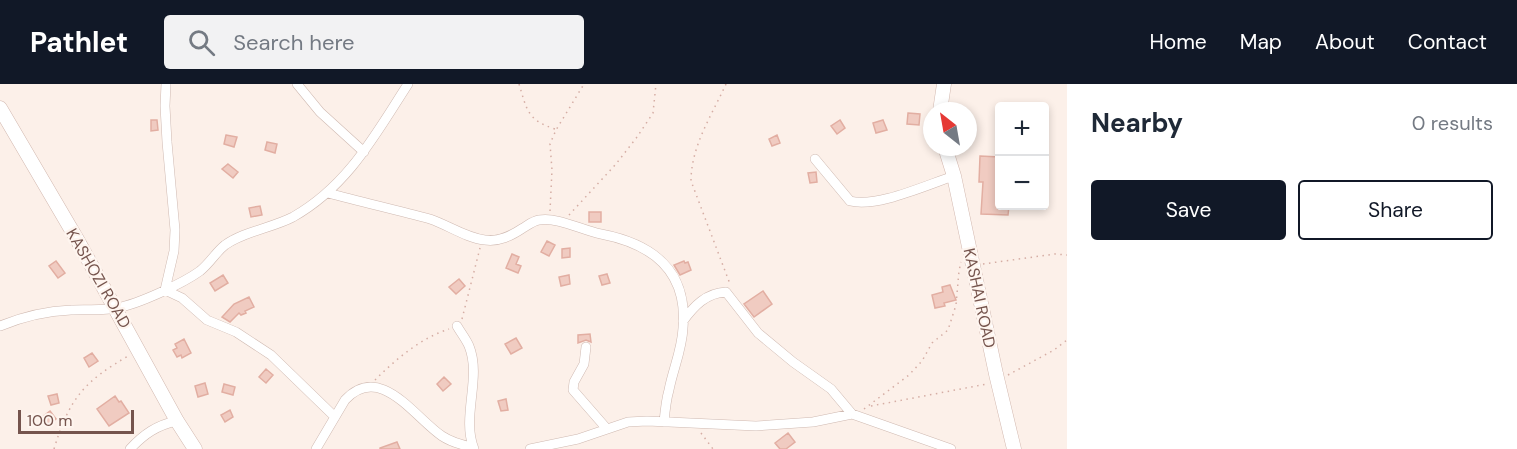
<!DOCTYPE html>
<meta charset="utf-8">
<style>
:root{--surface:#fff;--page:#f2f2f3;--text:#1f2937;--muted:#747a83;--line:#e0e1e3;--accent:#111827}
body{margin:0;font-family:"DM Sans",sans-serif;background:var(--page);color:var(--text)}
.controls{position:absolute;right:18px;top:18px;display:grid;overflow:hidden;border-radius:6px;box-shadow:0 3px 9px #0003}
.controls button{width:54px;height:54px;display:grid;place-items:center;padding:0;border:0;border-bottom:2px solid var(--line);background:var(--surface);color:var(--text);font:30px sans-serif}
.compass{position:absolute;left:923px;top:18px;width:54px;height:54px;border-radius:50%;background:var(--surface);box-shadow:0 3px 9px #0003;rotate:329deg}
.scale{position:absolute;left:18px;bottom:15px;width:116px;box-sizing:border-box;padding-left:6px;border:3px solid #75544d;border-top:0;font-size:16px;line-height:21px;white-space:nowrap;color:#75544d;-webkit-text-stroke:4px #fef5ef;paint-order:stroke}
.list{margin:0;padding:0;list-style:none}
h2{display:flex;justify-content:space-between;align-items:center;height:78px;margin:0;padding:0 24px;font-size:26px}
h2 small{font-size:20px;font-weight:400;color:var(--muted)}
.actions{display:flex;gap:12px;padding:18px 24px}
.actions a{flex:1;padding:14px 0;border:2px solid var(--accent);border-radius:6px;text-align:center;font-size:21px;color:var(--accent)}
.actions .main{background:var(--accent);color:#fff}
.icon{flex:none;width:33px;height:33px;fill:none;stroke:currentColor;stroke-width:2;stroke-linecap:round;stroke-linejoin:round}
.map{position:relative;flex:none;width:1067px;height:365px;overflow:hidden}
header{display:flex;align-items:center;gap:36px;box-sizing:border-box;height:84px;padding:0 30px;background:var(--accent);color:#fff}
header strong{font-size:28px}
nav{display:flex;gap:33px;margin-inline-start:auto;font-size:21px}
.search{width:420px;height:54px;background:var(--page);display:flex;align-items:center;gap:15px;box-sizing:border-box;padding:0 21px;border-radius:6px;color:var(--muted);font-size:22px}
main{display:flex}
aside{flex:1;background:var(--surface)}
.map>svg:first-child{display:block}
</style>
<header>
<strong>Pathlet</strong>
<div class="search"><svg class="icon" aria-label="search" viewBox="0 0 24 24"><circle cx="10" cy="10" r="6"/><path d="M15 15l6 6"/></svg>Search here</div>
<nav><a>Home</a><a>Map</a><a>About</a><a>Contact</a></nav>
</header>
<main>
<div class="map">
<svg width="1067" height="365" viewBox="0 0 1067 365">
<rect width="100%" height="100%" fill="#fcf0e9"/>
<!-- building -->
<path fill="#f0cbc1" stroke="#e2aea2" stroke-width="1.5" d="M908,29l12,1 -1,11 -12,-1z
M151,36h6l1,10 -7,1z
M840,36l5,8 -8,6 -6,-8z
M883,36l4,10 -11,3 -3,-10z
M226,51l11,2 -3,10 -10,-3z
M777,51l3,8 -8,3 -3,-7z
M267,58l10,2 -2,9 -10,-3z
M980,72l19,1v49h10l-1,9 -27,-1 2,-32h-4z
M228,80l10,8 -5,6 -11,-9z
M816,88l1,10 -7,1 -2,-10z
M260,122l2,9 -11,2 -2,-9z
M589,128h12v10h-12z
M547,157l8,4 -6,11 -8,-4z
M570,164v9l-8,1v-9z
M512,170l7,3 -3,7 5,2 -3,7 -12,-5z
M56,177l9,12 -7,5 -9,-12z
M684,177l1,2 3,-1 3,8 -11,5 -6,-10z
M607,190l3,9 -8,2 -3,-9z
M223,191l5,8 -13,8 -5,-8z
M569,191l1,9 -9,2 -2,-9z
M459,195l6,7 -9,8 -7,-7z
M950,201l6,15 -12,3 1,3 -10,2 -3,-13 11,-3 -1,-5z
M763,207l9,13 -18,13 -10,-13z
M249,213l5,10 -9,4 1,2 -5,2 -2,-2 -9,9 -8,-5 12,-13z
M590,250l1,8 -5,-2 -8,3v-8z
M516,254l6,10 -11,6 -6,-10z
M184,255l7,14 -9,5 -1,-3 -4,2 -4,-7 4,-2 -2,-4z
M92,269l6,8 -9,6 -5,-9z
M266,285l7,6 -7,8 -7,-6z
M444,293l7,7 -8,7 -6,-7z
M205,299l3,11 -10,3 -3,-11z
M224,300l11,3 -2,8 -11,-3z
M57,310l2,9 -8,2 -3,-9z
M115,312l4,6 2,-1 8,12 -20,13 -12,-17z
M506,315l2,11 -7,1 -3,-10z
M230,326l3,7 -8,5 -4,-7z
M50,327l6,8 -7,6 -7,-8z
M788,349l7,9 -9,7h-6l-5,-6z
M397,358l3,7h-20v-1z"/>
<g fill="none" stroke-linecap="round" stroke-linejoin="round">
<!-- street casing -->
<g stroke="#cfb9b1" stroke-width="10">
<path id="street" d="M166,0l-1,22 2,36 8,88 -1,21 -9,39 17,8 25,22 29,12 35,23 64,62
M297,0l23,28 44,40
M815,75l35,42c27,7 76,-16 104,-25
M328,109c34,9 68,17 102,26 18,6 36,19 55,21 14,2 26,-4 38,-12 5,-3 10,-7 16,-8 20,-3 42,10 62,14 52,10 87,37 82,94 -1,22 -10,41 -14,62 -3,10 -4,21 -5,32
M683,237c11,-15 23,-28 43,-29l32,41 35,29 38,27 21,25
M0,242c22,-9 47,-15 71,-16 15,-1 31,1 46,-2 21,-4 65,-24 83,-37 10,-8 16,-19 25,-26 20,-14 47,-17 68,-28 55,-31 82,-82 115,-133
M457,242c4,7 9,13 12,20 13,32 -8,71 5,103
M586,263l-2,17 -10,18 -1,8 34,39
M130,365c14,-15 27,-24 47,-28
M316,365l29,-49c35,-38 69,17 97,36 9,6 20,9 30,11
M530,365l48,-10 50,-17 19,-1 109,5 57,-4 39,-8 99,35"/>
</g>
<!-- secondary casing -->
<g stroke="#d2b8af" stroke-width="15">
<path id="secondary" d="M0,24l78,133 99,180 18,28
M940,27l4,-27
M945,63l9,29 42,198 18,75"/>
</g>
<!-- path -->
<path stroke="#d5ada4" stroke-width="1.5" stroke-dasharray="1.5 4.5" stroke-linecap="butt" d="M519,0c8,26 8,36 36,45
M726,0c-14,31 -35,62 -35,97l39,103
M550,127l2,-41 -2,-26 6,-14 28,-46
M569,131l47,-51 21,-27 16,-24 3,-29
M983,180l72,-10 12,1
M462,235l18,-71
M1008,291l46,-25 13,-10
M375,296c21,-21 46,-42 74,-51
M871,322l116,-22
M864,325l45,-34 13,-14 10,-18 16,-13 8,-25 3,-34 2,-9
M701,349l12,16
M54,365c15,-50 30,-68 76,-94"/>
<!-- street -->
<use href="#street" stroke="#fff" stroke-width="9"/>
<!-- secondary -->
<use href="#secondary" stroke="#fff" stroke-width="14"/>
</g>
<g text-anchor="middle" stroke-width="4.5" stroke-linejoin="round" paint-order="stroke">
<!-- street labels -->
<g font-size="16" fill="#75544d" stroke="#fef5ef">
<text transform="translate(99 194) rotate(60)" y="6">KASHOZI ROAD</text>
<text transform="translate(980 214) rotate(78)" y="6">KASHAI ROAD</text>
</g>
</g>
</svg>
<div class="controls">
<button>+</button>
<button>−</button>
</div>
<svg class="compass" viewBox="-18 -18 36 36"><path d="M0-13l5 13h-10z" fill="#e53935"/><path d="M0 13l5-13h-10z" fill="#747a83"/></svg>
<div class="scale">100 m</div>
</div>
<aside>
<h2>Nearby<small>0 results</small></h2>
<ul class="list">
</ul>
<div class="actions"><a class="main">Save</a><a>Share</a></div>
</aside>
</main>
